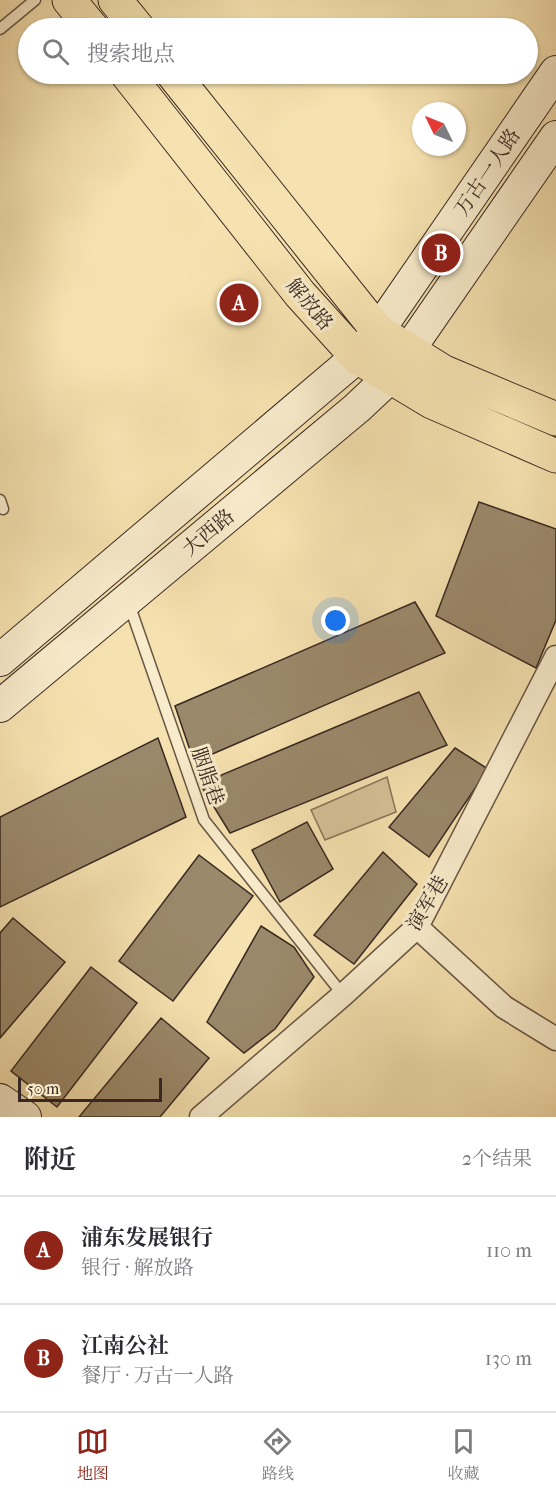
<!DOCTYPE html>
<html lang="zh">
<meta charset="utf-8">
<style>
:root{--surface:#fff;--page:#f7f7f7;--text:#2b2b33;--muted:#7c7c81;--line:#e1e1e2;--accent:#8f2418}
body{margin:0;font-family:"IM FELL French Canon","Noto Serif SC",serif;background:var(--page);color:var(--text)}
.compass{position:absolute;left:412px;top:102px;width:54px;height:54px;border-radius:50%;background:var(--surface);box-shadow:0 2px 4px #0004;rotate:313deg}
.scale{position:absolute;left:18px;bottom:15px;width:144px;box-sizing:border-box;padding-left:6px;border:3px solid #392821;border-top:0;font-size:16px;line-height:21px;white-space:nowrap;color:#392821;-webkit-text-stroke:4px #f9eccc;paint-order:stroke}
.you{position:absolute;left:336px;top:621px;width:21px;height:21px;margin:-15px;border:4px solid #fff;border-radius:50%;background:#1a73e8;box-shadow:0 0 0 9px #1a73e833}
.badge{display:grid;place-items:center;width:39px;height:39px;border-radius:50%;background:var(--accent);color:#fff;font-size:20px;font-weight:700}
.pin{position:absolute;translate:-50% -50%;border:3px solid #fff;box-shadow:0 2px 6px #0006}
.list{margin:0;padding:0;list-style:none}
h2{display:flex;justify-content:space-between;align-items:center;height:78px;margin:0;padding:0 24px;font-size:26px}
h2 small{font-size:20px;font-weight:400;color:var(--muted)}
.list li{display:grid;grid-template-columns:39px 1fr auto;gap:18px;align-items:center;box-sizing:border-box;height:108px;padding:0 24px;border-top:2px solid var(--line)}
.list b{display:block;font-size:22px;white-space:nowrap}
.list p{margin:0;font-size:20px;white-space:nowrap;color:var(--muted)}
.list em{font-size:20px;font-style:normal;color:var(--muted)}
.icon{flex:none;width:33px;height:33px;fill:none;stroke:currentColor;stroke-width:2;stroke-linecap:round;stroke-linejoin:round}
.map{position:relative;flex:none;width:556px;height:1117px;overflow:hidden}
.search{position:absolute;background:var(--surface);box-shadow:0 2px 4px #0004;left:18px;right:18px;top:18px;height:66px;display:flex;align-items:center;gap:15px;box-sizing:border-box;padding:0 21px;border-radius:33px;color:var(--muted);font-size:22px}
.sheet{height:294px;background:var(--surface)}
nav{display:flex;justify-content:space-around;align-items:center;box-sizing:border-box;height:84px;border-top:2px solid var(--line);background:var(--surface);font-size:16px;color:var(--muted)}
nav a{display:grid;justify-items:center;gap:3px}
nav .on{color:var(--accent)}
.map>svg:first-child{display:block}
</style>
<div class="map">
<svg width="556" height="1117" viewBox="0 0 556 1117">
<rect width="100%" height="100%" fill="#f6e2b0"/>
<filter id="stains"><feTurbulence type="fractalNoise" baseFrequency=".00333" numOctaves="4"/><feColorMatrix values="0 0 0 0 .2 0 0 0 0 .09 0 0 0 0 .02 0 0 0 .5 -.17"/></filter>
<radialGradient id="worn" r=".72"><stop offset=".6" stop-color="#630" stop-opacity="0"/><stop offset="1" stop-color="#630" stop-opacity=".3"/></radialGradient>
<!-- green -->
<path fill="#d6c298" stroke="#88755c" stroke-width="1.5" d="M387,777l9,35 -71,28 -14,-30z"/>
<!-- building -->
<path fill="#9b896b" stroke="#392821" stroke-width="1.5" d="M479,502l77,27v91l-20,48 -100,-52z
M415,602l30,51 -251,109 -19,-56z
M419,692l28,53 -217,88 -30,-49z
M158,738l28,79 -186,90v-90z
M455,748l33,21 -59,88 -40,-30z
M307,822l26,47 -53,33 -28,-52z
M383,852l34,32 -63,80 -40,-29z
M199,855l54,41 -80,105 -54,-40z
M13,918l52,44 -65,76v-105z
M261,926l33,21 20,30 -39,52 -31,24 -37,-31z
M91,967l46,36 -80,104 -46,-36z
M161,1018l48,40 -49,59h-81z"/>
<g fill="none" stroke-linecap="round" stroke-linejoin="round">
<!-- lane casing -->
<g stroke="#685645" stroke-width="13">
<path id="lane" d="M0,29l35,-29
M0,500l3,9
M129,604l75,216 139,175"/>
</g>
<!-- street casing -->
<g stroke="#685645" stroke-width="25">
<path id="street" d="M417,927l87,80 52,32
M201,1117l142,-122 74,-68 139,-270"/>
</g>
<!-- secondary casing -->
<g stroke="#392821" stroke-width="34">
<path id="secondary" d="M0,660l357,-303 21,-26 178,-259
M0,706l357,-298 33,-31 166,-240
M0,1100l25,17"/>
</g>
<!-- primary casing -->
<g stroke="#392821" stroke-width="35">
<path id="primary" d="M69,0l23,28
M115,0l23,28
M127,74l173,220 57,63 75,45 124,54
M173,74l205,257 66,41 112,47"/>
</g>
<!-- lane -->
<use href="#lane" stroke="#f9eccc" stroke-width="10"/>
<!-- street -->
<use href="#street" stroke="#f9eccc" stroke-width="22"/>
<!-- secondary -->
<use href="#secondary" stroke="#f9eccc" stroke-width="32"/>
<!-- primary -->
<use href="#primary" stroke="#f6e2b0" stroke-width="33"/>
</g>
<g text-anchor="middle" stroke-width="6" stroke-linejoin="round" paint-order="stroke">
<!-- street labels -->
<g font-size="20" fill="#392821" stroke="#f9eccc">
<text transform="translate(487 172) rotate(-56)" y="7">万古一人路</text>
<text transform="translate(310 304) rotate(50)" y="7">解放路</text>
<text transform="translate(208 532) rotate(-40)" y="7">大西路</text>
<text transform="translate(208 776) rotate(71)" y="7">胭脂巷</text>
<text transform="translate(427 903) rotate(-59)" y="7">演军巷</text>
</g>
</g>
<rect width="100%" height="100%" filter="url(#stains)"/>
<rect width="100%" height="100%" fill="url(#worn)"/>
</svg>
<svg class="compass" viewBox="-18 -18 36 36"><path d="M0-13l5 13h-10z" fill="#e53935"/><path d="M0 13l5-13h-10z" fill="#7c7c81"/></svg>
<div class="scale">50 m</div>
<div class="you"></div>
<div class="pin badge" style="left:239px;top:303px">A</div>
<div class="pin badge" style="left:441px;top:253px">B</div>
<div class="search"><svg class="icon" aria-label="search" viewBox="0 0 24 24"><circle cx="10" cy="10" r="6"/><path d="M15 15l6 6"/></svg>搜索地点</div>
</div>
<section class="sheet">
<h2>附近<small>2个结果</small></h2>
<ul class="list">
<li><span class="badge">A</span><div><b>浦东发展银行</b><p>银行 · 解放路</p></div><em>110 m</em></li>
<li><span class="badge">B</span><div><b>江南公社</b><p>餐厅 · 万古一人路</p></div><em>130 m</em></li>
</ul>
</section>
<nav>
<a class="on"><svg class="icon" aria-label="map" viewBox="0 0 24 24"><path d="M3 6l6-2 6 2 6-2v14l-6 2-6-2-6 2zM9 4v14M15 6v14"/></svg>地图</a>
<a><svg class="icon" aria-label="directions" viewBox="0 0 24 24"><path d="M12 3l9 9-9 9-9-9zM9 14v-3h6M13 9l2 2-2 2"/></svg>路线</a>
<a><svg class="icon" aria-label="saved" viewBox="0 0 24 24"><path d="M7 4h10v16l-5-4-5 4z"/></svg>收藏</a>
</nav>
